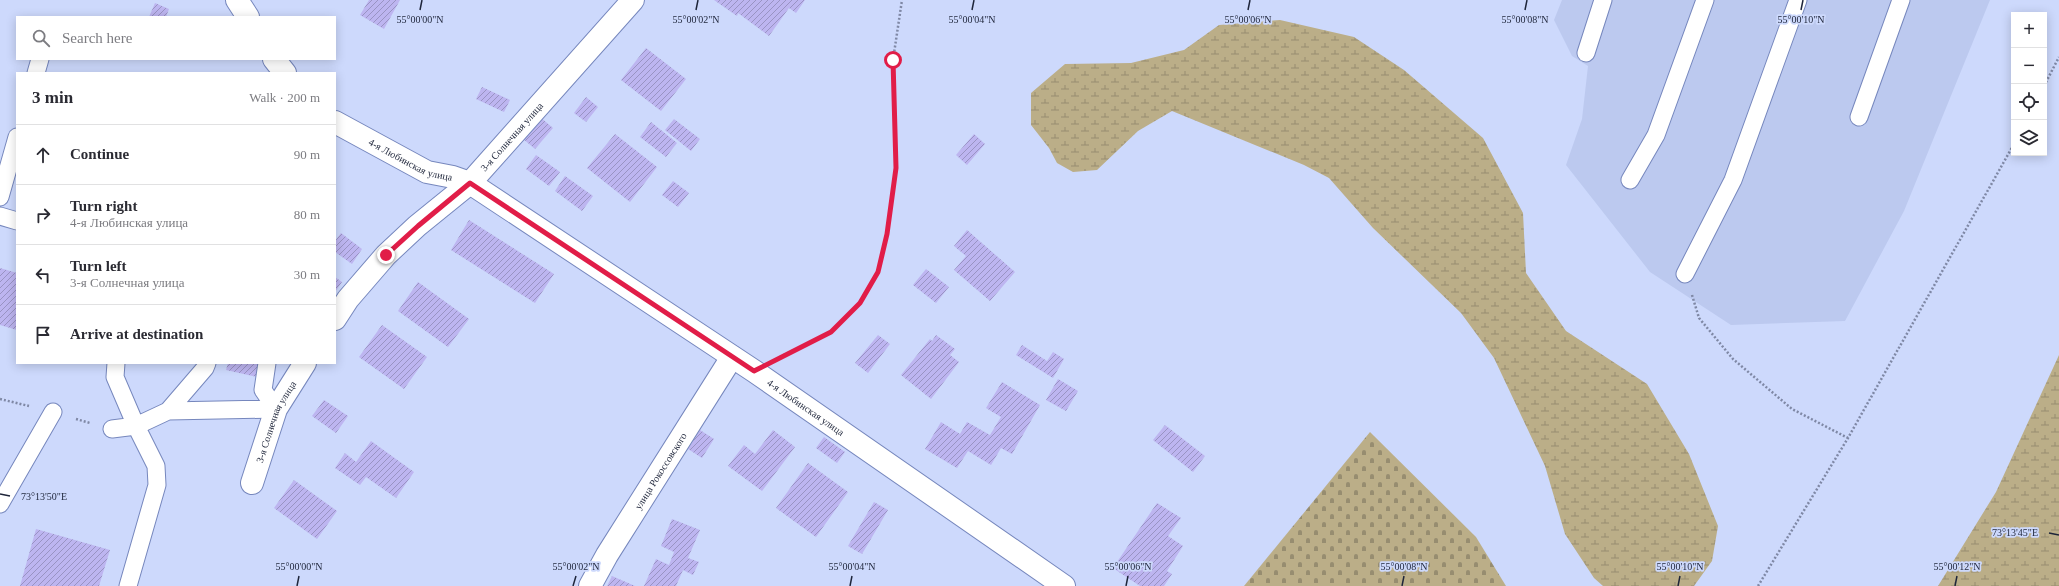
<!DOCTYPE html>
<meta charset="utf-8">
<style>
:root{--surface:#fff;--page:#f2f2f3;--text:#2b2b33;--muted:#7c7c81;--line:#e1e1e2}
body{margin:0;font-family:Georgia,serif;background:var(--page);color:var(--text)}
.controls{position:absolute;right:12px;top:12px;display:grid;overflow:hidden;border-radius:0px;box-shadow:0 2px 10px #0003}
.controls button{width:36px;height:36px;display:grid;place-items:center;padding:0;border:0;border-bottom:1px solid var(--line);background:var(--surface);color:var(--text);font:20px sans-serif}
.stop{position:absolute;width:12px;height:12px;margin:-9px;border:3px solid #e11d48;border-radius:50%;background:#fff}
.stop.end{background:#e11d48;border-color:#fff;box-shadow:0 1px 4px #0008}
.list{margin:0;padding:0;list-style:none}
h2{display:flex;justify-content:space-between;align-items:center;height:52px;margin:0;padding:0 16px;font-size:17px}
h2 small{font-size:13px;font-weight:400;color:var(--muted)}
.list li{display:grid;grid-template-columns:26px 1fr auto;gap:12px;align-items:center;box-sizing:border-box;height:60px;padding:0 16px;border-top:1px solid var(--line)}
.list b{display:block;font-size:15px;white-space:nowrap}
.list p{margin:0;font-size:13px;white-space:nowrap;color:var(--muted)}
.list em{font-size:13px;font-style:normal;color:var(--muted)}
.icon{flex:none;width:22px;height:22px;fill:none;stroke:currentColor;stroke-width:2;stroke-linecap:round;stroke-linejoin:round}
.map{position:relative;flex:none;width:2059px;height:586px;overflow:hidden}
.search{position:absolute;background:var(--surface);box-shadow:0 2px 10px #0003;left:16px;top:16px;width:320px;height:44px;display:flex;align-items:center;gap:10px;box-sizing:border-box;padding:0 14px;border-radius:0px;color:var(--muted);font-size:15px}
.panel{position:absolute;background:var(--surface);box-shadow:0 2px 10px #0003;left:16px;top:72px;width:320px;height:292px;border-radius:0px}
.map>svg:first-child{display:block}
</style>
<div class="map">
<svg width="2059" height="586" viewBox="0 0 2059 586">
<defs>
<pattern id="wetland-marsh" width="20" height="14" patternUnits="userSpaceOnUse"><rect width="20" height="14" fill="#bbae88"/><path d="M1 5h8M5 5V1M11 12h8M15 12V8" fill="none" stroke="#978d70"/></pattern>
<pattern id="cemetery-stones" width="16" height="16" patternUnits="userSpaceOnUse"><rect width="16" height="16" fill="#bbae88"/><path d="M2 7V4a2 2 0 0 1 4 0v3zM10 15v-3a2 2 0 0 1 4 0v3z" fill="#978d70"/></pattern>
<pattern id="building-hatch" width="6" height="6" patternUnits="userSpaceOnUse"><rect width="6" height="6" fill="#bdb5f0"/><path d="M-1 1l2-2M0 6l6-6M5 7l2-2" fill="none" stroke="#9993c3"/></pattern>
</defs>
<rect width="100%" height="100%" fill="#cdd9fc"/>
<!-- built -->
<path fill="#bcc9ef" d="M1562,0h428l-86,211 -59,110 -114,4 -81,-53 -84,-107 16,-46 6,-53 -16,-10 -18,-36z"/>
<!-- wetland -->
<path fill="url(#wetland-marsh)" d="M1280,20l74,17 50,33 79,68 40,75 3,60 40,58 81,53 42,70 29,72 -6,35 -18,25h-91l-9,-8 -29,-44 -20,-68 -51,-108 -33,-45 -88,-85 -44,-50 -25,-13 -132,-54 -34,20 -41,39 -24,2 -16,-9 -8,-15 -18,-23v-32l34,-29 66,-1 53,-13 35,-25z
M2059,355v231h-121l58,-94z"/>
<!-- cemetery -->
<path fill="url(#cemetery-stones)" d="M1370,432l106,105 30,49h-262z"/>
<!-- building -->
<path fill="url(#building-hatch)" d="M369,0h31l-16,29 -24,-14z
M714,0h91l-9,13 -7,-5 -20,28 -31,-23 -1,3z
M155,3l14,6 -3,8h-17z
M646,48l40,31 -25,32 -40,-31z
M482,87l28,13 -6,12 -28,-13z
M586,97l12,10 -12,15 -12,-9z
M540,117l13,11 -18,21 -13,-11z
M674,119l26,20 -9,12 -26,-21z
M651,122l26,21 -11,14 -26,-20z
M615,134l42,33 -27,35 -43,-34z
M974,134l11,10 -18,21 -11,-10z
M536,155l24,17 -11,14 -23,-17z
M565,176l28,20 -11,15 -27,-20z
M673,181l16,12 -11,14 -16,-12z
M469,220l85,54 -19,29 -84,-53z
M967,230l48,42 -25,29 -36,-31 12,-14 -12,-10z
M341,233l21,16 -10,15 -17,-12v-11z
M0,268l17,5v57l-17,-5z
M926,269l23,18 -13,16 -23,-18z
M335,277l7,5 -7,10z
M418,282l51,37 -21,28 -50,-36z
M382,325l45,32 -23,32 -45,-32z
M878,335l12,9 -22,29 -13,-10z
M936,335l19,14 -5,6 9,7 -28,37 -30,-24 29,-36 2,2z
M1022,345l25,16 6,-9 11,7 -11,19 -37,-23z
M228,363h32l-3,14 -31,-7z
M1058,379l20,12 -12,20 -20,-11z
M1002,382l38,23 -28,49 -11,-6 -10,17 -23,-14 -11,17 -32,-19 16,-27 19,12 7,-12 23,13 11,-18 -15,-9z
M324,400l24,16 -12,17 -24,-17z
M1165,425l40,31 -12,16 -40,-32z
M700,430l14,9 -12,19 -14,-9z
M773,430l22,17 -33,44 -34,-25 16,-21 11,9z
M824,437l21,15 -8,11 -21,-15z
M371,441l43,31 -18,26 -30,-21 -6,8 -25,-17 10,-15 11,9z
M808,463l40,29 -32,45 -40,-29z
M294,480l43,31 -20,28 -43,-31z
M874,502l14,8 -26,44 -14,-8z
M1157,503l24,15 -13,18 15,10 -16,25 5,3 -8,12h-24l-27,-18z
M672,519l28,11 -12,28 11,4 -6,13 -10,-5 -7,16h-32l12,-27 13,6 5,-13 -13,-6z
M36,529l74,21 -11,36h-79z
M612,576l23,10h-28z"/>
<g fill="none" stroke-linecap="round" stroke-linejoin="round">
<!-- service casing -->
<g stroke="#7687bd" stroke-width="19">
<path id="service" d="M1586,53l17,-53
M36,73l4,-14
M1859,117l42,-117
M1630,180l26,-45 49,-135
M0,197l17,-60
M0,216l17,5
M1685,274l48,-94 65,-180
M116,363l-1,14 21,49 32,-15 37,-43 2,-5
M267,363l-4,27 13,19
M168,411l108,-2
M112,429l24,-3 20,40 1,19 -29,101
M0,504l53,-92"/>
</g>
<!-- minor casing -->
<g stroke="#7687bd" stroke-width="24">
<g id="minor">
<path d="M237,0l11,17"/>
<path d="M274,59l11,14"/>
<path id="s1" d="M335,122l92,50 26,5 17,6 284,188 310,215"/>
<path id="s2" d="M335,319l13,-20 38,-44 31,-29 53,-43 163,-183"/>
<path id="s3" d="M252,483l24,-74 29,-46"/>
<path id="s4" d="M590,586l17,-31 125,-198"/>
</g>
</g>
<!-- path -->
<path stroke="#7f88a5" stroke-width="2.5" stroke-dasharray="2 2" stroke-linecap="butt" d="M2044,86l15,-29
M1692,295l7,23 34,41 59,50 56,29
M780,357l51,-25 29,-29 18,-31 9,-38 9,-66 -3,-108 9,-60
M0,399l29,7
M76,419l14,4
M1758,586l90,-148 166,-294"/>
<!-- service -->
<use href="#service" stroke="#fff" stroke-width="17"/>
<!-- minor -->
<use href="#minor" stroke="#fff" stroke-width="22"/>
</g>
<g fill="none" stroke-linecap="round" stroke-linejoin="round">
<!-- route -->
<path stroke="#e11d48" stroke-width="5" d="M386,255l32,-29 52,-43 284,188 77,-39 29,-29 18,-31 9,-38 9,-66 -3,-108"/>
</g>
<!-- ticks -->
<path fill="none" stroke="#1e253a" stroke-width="1.5" d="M420,10l2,-10M696,10l2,-10M972,10l2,-10M1248,10l2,-10M1525,10l2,-10M1801,10l2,-10M0,494l10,2M2049,533l10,2M297,586l2,-10M573,586l3,-10M850,586l2,-10M1126,586l2,-10M1402,586l2,-10M1678,586l2,-10M1955,586l2,-10"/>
<g text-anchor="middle" stroke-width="3.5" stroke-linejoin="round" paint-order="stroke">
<!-- street labels -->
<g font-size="10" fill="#1e253a" stroke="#cdd9fc">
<text dy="4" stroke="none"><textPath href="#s2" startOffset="255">3-я Солнечная улица</textPath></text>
<text dy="4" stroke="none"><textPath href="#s1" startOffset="85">4-я Любинская улица</textPath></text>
<text dy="4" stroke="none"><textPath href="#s1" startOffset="553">4-я Любинская улица</textPath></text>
<text dy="4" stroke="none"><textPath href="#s3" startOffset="66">3-я Солнечная улица</textPath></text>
<text dy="4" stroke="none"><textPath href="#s4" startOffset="135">улица Рокоссовского</textPath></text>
</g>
</g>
<g font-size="10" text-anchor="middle" fill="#1e253a" stroke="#cdd9fc" stroke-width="3.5" stroke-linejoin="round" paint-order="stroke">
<text x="420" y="23">55°00'00"N</text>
<text x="696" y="23">55°00'02"N</text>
<text x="972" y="23">55°00'04"N</text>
<text x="1248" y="23">55°00'06"N</text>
<text x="1525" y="23">55°00'08"N</text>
<text x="1801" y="23">55°00'10"N</text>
<text x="44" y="500">73°13'50"E</text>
<text x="2015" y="536">73°13'45"E</text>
<text x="299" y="570">55°00'00"N</text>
<text x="576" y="570">55°00'02"N</text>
<text x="852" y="570">55°00'04"N</text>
<text x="1128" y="570">55°00'06"N</text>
<text x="1404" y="570">55°00'08"N</text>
<text x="1680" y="570">55°00'10"N</text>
<text x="1957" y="570">55°00'12"N</text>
</g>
</svg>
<div class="controls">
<button>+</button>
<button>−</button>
<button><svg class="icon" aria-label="locate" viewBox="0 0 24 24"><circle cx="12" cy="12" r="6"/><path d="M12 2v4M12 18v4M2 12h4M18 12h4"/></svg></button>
<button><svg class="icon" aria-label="layers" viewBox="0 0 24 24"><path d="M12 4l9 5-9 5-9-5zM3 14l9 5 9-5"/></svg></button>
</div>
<div class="stop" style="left:893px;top:60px"></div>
<div class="stop end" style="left:386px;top:255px"></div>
<div class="search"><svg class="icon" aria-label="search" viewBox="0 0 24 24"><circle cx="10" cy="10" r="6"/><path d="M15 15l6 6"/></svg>Search here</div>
<section class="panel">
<h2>3 min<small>Walk · 200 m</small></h2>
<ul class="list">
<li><svg class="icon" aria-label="ahead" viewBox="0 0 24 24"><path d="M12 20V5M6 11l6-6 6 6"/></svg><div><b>Continue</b></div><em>90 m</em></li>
<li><svg class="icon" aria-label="right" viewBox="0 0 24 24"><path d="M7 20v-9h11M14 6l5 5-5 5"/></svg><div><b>Turn right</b><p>4-я Любинская улица</p></div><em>80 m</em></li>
<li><svg class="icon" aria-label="left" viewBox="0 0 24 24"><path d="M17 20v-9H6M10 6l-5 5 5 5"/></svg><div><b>Turn left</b><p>3-я Солнечная улица</p></div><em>30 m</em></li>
<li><svg class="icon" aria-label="arrive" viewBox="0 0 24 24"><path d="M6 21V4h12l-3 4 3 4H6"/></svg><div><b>Arrive at destination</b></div></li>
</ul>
</section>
</div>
